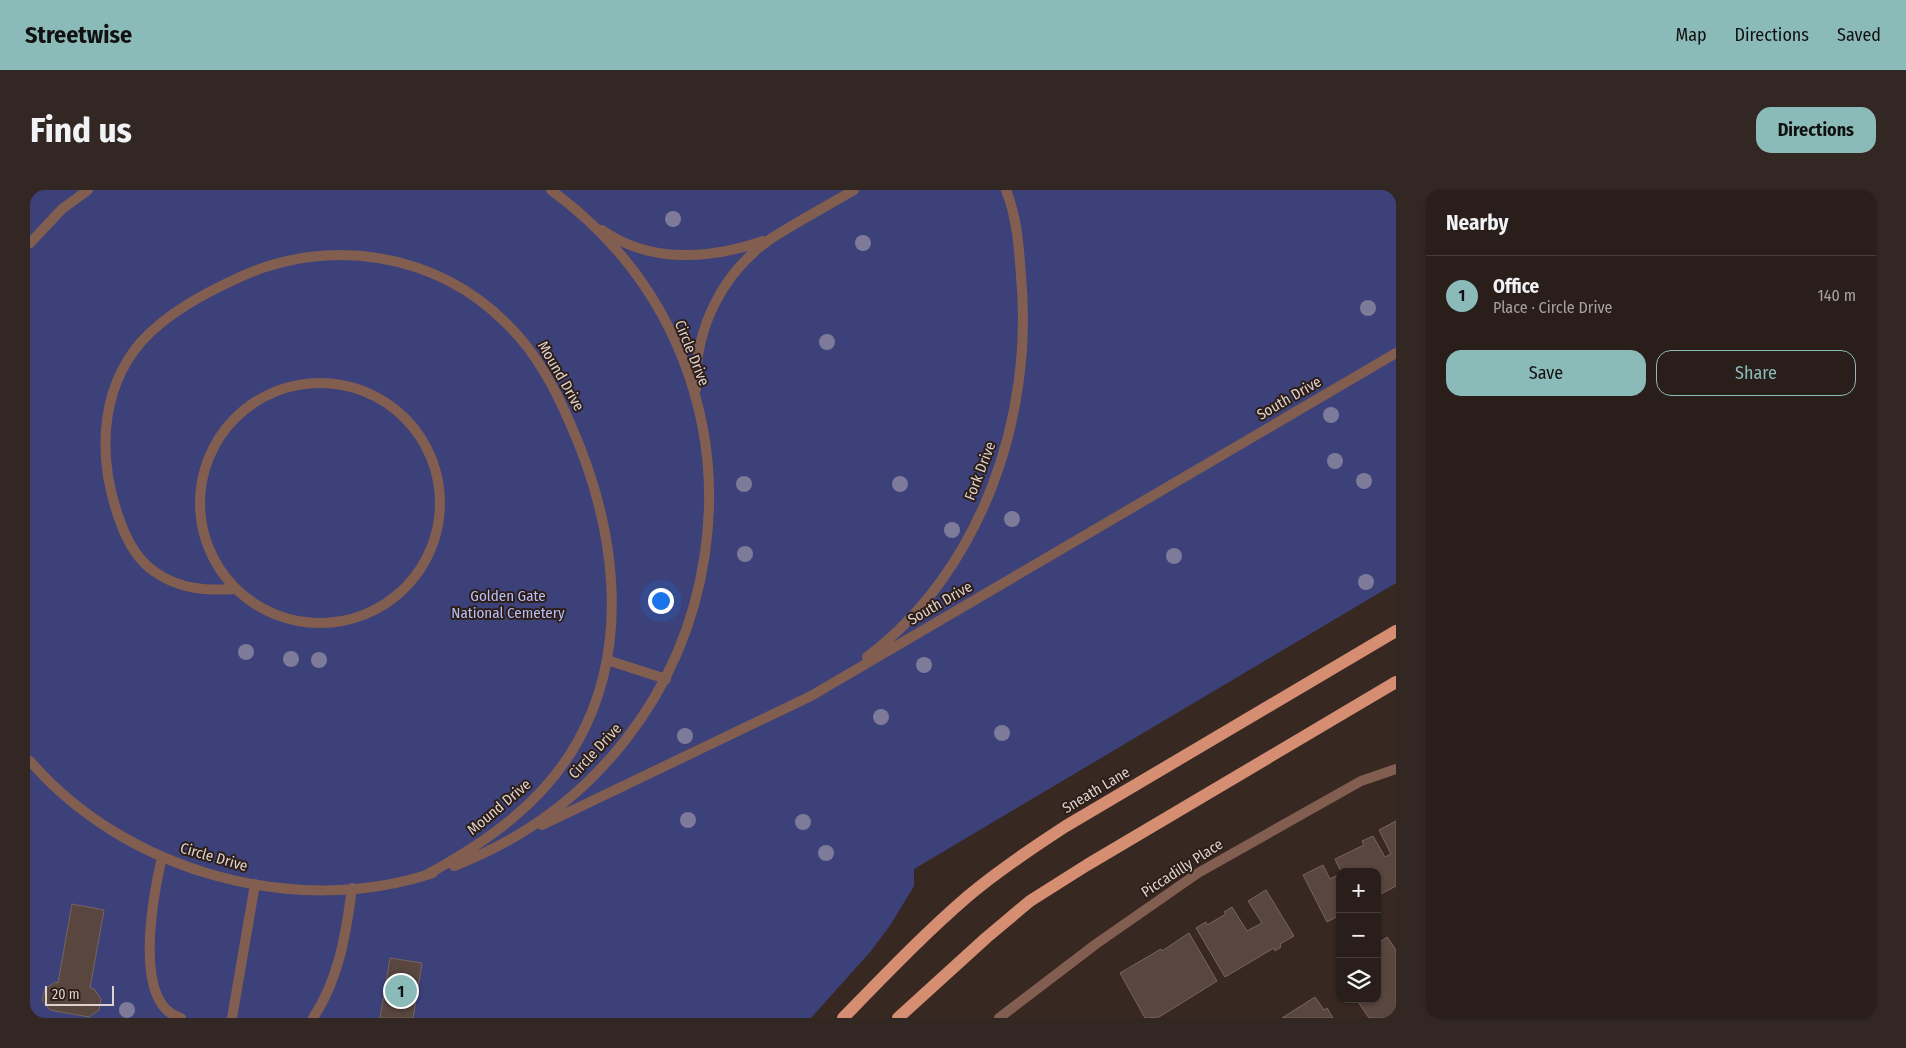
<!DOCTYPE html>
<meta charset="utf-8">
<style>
:root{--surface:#2a1e1a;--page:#322723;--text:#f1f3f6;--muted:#a5a2a2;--line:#463c39;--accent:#8bbbb9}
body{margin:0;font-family:"Fira Sans Condensed",sans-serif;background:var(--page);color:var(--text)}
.controls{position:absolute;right:15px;bottom:15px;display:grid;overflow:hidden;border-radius:10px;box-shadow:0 1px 4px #0004}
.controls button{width:45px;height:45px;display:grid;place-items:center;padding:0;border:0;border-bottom:1px solid var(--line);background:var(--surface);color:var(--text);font:25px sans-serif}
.scale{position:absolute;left:15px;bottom:12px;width:69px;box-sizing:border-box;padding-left:5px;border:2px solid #ddd2ce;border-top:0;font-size:14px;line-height:18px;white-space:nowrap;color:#ddd2ce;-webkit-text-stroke:4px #2e1e18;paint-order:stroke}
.you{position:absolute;left:630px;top:410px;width:18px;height:18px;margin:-12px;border:4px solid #fff;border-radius:50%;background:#1a73e8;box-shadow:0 0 0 8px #1a73e833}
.badge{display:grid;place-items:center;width:32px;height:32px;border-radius:50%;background:var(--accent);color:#111;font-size:16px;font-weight:700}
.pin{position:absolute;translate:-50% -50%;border:2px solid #fff;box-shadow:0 1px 5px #0006}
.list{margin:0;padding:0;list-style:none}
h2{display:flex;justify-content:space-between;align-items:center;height:65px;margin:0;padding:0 20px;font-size:21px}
h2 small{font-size:16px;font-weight:400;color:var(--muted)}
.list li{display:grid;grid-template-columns:32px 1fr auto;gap:15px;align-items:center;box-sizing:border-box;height:80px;padding:0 20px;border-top:1px solid var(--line)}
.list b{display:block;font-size:19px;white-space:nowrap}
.list p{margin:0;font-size:16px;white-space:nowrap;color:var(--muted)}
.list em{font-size:16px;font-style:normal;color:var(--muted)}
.actions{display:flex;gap:10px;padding:15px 20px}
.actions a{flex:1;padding:11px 0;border:1px solid var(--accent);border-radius:15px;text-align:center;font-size:18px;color:var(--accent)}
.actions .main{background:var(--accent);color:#111}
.icon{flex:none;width:28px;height:28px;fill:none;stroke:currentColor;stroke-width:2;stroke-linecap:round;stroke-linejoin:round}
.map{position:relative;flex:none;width:1366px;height:828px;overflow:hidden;border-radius:15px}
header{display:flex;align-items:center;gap:30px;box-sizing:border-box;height:70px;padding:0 25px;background:var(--accent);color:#111}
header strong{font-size:24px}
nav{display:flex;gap:28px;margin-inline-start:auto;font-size:18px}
.intro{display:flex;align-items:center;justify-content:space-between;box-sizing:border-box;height:120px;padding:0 30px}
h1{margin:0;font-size:35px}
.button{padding:12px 22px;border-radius:15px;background:var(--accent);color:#111;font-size:18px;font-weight:700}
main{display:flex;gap:30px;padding:0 30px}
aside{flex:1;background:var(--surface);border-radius:15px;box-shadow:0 1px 4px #0004}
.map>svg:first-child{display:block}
</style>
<header>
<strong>Streetwise</strong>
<nav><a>Map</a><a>Directions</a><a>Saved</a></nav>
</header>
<div class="intro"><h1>Find us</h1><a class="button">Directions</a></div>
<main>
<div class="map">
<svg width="1366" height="828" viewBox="0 0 1366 828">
<rect width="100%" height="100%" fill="#382822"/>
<!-- green -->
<path fill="#3d4179" d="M0,0h1366v393l-482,286v17l-23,38 -20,27 -60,67h-781z"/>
<!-- building -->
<path fill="#58463f" stroke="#78655e" d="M1366,631v65l-19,10v-24h-36l-6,-13 29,-14 -2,-4 11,-5 12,21 6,-3 -12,-24z
M1293,675l7,14 10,-5v41l-13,7 -24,-47z
M1236,700l28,46 -14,8 1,3 -6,4 -1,-3 -49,29 -29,-49 10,-6 1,3 19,-11 -2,-2 8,-5 15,24 15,-8 -14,-22z
M42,714l32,6 -14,78 4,1 7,10 -2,11 -10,7 -39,-7 -8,-10 3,-11 10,-7 3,1z
M1159,743l28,48 -58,36 -14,1 -25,-45 41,-24 1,2z
M1357,747l9,13v68h-27l-13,-19h21v-55z
M360,768l32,5 -9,55h-33z
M1285,807l9,13 3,-2 6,10h-51z"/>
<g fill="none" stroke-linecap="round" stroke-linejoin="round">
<!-- street -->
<path stroke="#825e51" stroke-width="10" d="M572,40c48,34 109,29 161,11
M0,53l32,-34 26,-19
M170 313a120 120 0 1 1 240 0a120 120 0 1 1-240 0Z
M666,199c-2,-59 26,-117 76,-151 26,-17 55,-32 82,-48
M205,399c-29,2 -56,0 -80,-17 -18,-12 -28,-31 -35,-51 -22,-59 -22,-129 21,-179 26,-29 64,-49 99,-65 89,-41 196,-24 266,46 29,28 48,63 64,100 44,99 63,219 8,318 -34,61 -90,100 -150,133
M837,467c115,-87 167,-241 154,-381 -2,-29 -4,-59 -15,-86
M577,470l59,19
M0,571c95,110 264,158 403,112
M512,635l269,-129 585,-343
M132,667c-8,35 -31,148 19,161
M424,676c287,-111 349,-491 97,-676
M202,828l23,-134
M283,828c26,-39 33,-84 39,-130
M969,828l97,-74 102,-71 163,-92 35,-12"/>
<!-- primary -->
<path stroke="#d68e73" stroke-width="12" d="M813,828c40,-41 80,-83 124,-121 31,-26 65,-49 99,-71l330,-195
M868,828l88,-80 44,-37 57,-36 309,-183"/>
</g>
<!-- trees -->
<g fill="#7d7b99">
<circle cx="643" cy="29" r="8"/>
<circle cx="833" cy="53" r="8"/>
<circle cx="1338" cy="118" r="8"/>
<circle cx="797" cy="152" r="8"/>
<circle cx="1301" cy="225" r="8"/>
<circle cx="1305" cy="271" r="8"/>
<circle cx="1334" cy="291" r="8"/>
<circle cx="714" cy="294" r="8"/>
<circle cx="870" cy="294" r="8"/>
<circle cx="982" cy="329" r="8"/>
<circle cx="922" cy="340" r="8"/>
<circle cx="715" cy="364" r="8"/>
<circle cx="1144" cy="366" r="8"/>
<circle cx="1336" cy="392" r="8"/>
<circle cx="216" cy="462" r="8"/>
<circle cx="261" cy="469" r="8"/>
<circle cx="289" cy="470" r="8"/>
<circle cx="894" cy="475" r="8"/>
<circle cx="851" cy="527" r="8"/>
<circle cx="972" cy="543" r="8"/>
<circle cx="655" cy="546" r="8"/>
<circle cx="658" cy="630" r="8"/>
<circle cx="773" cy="632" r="8"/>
<circle cx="796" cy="663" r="8"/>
<circle cx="97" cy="820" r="8"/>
</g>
<g text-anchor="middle" stroke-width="4" stroke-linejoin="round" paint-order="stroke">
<!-- street labels -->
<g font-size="15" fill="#ddd2ce" stroke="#2e1e18">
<text transform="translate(662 163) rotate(68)" y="5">Circle Drive</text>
<text transform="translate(531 186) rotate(60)" y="5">Mound Drive</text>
<text transform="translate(1259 208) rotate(-30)" y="5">South Drive</text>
<text transform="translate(950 281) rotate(-69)" y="5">Fork Drive</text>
<text transform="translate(910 413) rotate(-30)" y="5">South Drive</text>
<text transform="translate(565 561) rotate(-47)" y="5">Circle Drive</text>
<text transform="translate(1066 600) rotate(-31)" y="5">Sneath Lane</text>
<text transform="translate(469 617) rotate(-40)" y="5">Mound Drive</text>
<text transform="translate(184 667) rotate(16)" y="5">Circle Drive</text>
<text transform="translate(1152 678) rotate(-33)" y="5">Piccadilly Place</text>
</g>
<!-- park labels -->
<g font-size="15" fill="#b6bffb" stroke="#2e1e18">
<text x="478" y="411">Golden Gate<tspan x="478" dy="17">National Cemetery</tspan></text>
</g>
</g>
</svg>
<div class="controls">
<button>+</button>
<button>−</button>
<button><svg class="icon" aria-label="layers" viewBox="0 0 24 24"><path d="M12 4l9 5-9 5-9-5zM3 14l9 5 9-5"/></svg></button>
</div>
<div class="scale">20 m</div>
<div class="you"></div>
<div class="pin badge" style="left:371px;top:801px">1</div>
</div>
<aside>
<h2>Nearby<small></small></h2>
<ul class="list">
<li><span class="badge">1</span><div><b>Office</b><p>Place · Circle Drive</p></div><em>140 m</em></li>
</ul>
<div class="actions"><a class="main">Save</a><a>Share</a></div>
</aside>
</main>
